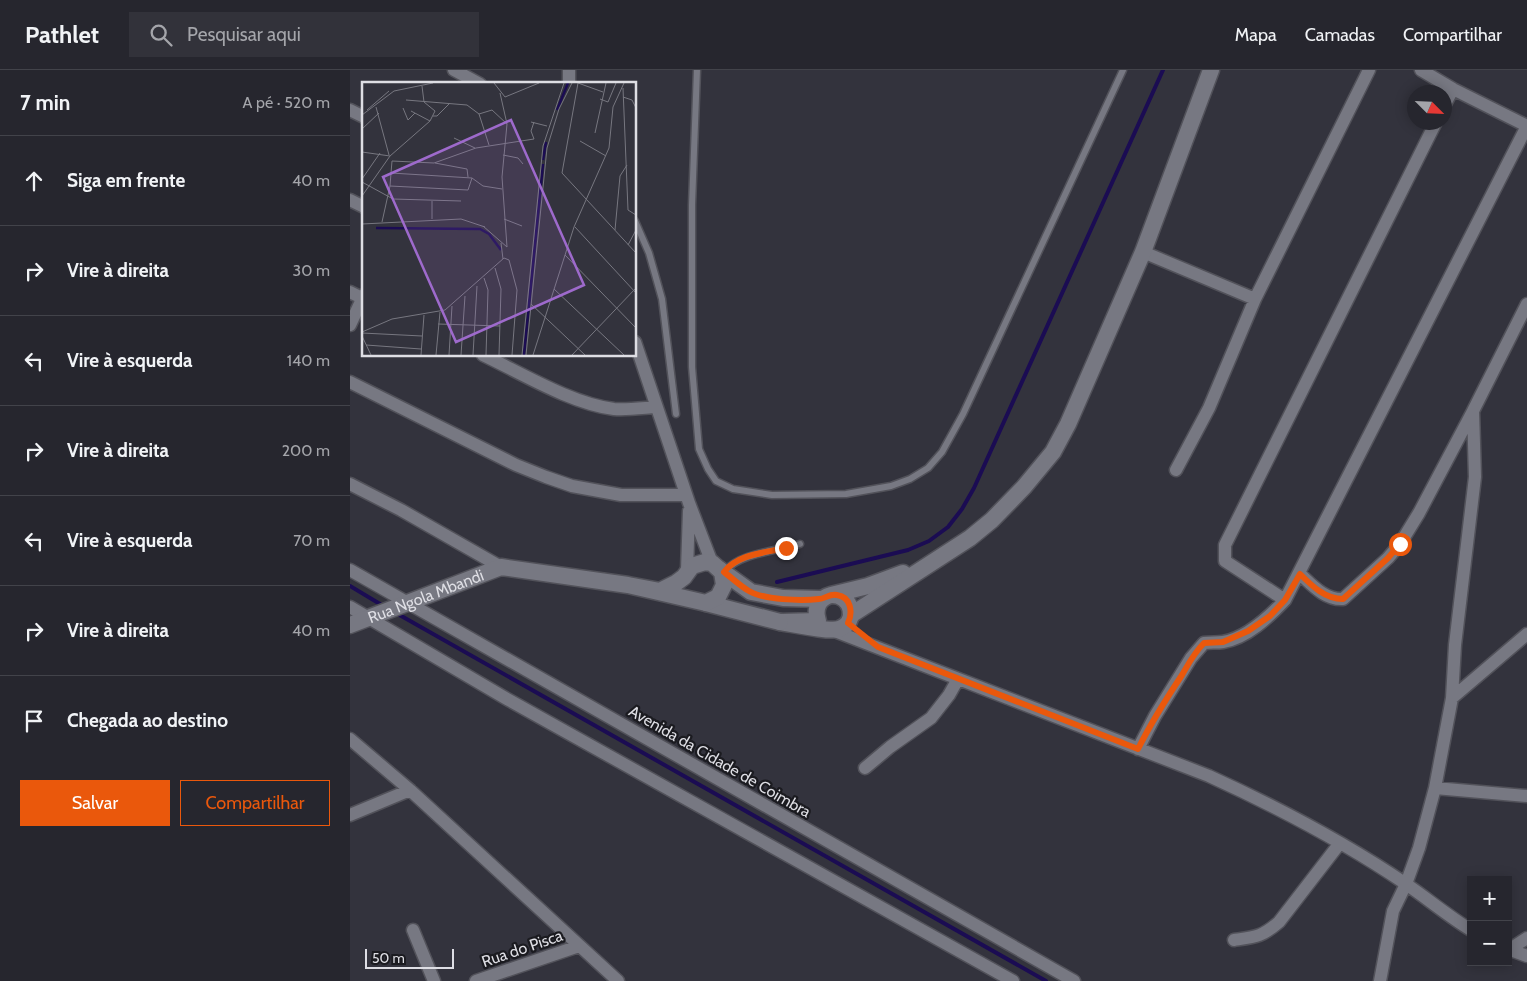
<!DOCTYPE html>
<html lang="pt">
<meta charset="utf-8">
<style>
:root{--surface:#26262e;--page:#32323a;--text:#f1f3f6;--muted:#a4a5aa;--line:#42434a;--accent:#ea580c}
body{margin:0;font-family:Cabin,sans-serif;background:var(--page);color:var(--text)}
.controls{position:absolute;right:15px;bottom:15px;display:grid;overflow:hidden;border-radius:0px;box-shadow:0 2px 12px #0003}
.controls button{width:45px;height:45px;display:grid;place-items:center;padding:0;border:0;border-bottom:1px solid var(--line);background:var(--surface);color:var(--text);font:25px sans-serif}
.compass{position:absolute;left:1057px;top:15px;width:45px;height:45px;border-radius:50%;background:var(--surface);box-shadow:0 2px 12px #0003;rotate:114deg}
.scale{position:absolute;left:15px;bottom:12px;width:89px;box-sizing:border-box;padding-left:5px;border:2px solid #dedee4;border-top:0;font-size:14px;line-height:18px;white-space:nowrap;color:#dedee4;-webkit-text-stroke:4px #1b1b20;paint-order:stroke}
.stop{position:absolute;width:15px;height:15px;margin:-11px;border:4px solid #ea580c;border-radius:50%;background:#fff}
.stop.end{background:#ea580c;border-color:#fff;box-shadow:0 1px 5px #0008}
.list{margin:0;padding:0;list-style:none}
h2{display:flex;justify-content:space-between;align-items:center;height:65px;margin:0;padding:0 20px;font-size:21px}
h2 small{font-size:16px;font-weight:400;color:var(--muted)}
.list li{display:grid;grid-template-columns:32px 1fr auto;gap:15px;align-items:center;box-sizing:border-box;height:90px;padding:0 20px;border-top:1px solid var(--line)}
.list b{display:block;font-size:19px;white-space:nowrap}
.list em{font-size:16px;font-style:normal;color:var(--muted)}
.actions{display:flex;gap:10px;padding:15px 20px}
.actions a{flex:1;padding:11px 0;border:1px solid var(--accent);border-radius:0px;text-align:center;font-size:18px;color:var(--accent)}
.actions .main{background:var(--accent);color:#fff}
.icon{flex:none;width:28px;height:28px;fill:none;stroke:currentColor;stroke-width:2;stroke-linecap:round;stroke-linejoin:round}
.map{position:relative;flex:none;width:1177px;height:911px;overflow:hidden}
header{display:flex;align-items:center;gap:30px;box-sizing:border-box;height:70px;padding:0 25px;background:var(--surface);border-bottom:1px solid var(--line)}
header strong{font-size:24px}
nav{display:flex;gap:28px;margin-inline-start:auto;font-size:18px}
.search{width:350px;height:45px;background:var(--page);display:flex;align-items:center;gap:12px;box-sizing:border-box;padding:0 18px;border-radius:0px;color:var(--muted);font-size:19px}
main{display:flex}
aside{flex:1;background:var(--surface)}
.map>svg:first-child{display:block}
</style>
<header>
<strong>Pathlet</strong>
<div class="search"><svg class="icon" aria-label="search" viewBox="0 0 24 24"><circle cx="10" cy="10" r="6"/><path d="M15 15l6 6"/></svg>Pesquisar aqui</div>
<nav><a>Mapa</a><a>Camadas</a><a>Compartilhar</a></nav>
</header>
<main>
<aside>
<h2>7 min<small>A pé · 520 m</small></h2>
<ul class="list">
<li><svg class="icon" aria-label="ahead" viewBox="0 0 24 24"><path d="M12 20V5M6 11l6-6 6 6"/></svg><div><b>Siga em frente</b></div><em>40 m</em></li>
<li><svg class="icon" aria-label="right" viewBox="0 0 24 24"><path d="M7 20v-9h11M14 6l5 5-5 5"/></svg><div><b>Vire à direita</b></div><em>30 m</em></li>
<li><svg class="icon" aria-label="left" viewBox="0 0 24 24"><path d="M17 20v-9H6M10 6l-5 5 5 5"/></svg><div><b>Vire à esquerda</b></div><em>140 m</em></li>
<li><svg class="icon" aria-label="right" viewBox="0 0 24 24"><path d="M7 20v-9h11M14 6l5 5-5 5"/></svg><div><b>Vire à direita</b></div><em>200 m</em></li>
<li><svg class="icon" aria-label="left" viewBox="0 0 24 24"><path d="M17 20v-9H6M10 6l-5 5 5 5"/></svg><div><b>Vire à esquerda</b></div><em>70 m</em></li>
<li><svg class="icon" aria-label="right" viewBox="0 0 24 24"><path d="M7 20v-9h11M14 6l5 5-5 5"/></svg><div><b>Vire à direita</b></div><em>40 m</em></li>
<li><svg class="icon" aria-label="arrive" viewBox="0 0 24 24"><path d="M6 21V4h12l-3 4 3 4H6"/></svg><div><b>Chegada ao destino</b></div></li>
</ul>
<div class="actions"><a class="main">Salvar</a><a>Compartilhar</a></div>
</aside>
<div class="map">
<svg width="1177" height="911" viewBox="0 0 1177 911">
<rect width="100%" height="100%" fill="#33333d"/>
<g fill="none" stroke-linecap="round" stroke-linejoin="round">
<!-- stream -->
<path stroke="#1b0c53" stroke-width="4" d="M427,512l131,-32 21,-9 19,-14 14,-18 12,-21 189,-418
M0,516l35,21
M46,543l650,368"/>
<!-- service casing -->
<g stroke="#52525a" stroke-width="9">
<path id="service" d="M347,0l-5,135v162l7,82 9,20 8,12 17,8 39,6 74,-1 45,-8 19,-7 18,-11 14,-16 21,-38 160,-344
M285,151l14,32 13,46 14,115
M375,501c15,-18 52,-20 75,-27"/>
</g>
<!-- minor casing -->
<g stroke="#52525a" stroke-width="15">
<path id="minor" d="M104,0l26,14
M1071,0l32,19 -9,17
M219,14v-14
M0,40l14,7
M0,130l14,7
M793,182l112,47
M0,222l14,7
M0,255l14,-30
M285,272l54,161 23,60
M133,285c38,18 89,49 131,54 13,1 28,-1 42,-2
M0,312l166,83 30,12 26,9 49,9h65
M826,400l33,-62 46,-109 114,-229
M0,414l51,26 100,57
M0,500l724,411
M337,500l2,-59
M950,504c12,11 25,26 43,25l45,-41 12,-14 19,-31 54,-102
M935,530l-60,-39v-16l211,-423
M0,537l157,92 506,282
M482,560l377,146c68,31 135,66 197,108 22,15 42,32 65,46
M1102,628l75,-64
M0,669l60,51 208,191
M788,679l17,-33 36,-58 13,-15c6,-1 13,0 19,-1 24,-4 46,-25 62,-42l242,-474 -74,-37
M515,698l25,-21 41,-29 18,-23 9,-16
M1085,718l92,8
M0,745l60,-25
M63,860l21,51
M884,870c21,-3 28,-3 45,-18l61,-79
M1158,879l19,7
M1160,879l17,-11
M126,911l103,-35
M1030,911l13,-70 13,-27 13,-36 16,-60 17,-90 3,-53 20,-168 -2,-66 54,-107"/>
</g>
<!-- tertiary casing -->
<g stroke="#52525a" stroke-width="19">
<g id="tertiary">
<path d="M369,499l32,23 32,6 38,1"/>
<path d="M481,525c21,-1 28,27 8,34 -10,3 -46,-5 -59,-7l38,-1c-4,-13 1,-23 13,-26l37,-9 35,-13"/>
<path d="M356,533l74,19"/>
<path d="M501,545l119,-77 22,-18 32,-33 29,-35 15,-28 75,-172 68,-182"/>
<path id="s1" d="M0,555l151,-58 127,18 32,6 16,-8 8,-6 8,-11 13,-4 7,1 10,9 2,13 -6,12 -12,6 -78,-18"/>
</g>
</g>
<!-- service -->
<use href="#service" stroke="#777882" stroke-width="6"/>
<!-- minor -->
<use href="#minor" stroke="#777882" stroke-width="12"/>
<!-- tertiary -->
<use href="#tertiary" stroke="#777882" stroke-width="16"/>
</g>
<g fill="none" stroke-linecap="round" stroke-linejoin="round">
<!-- route -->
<path stroke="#ea580c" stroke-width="6" d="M436,478c-22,5 -48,6 -62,24 8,6 16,14 25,19 15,9 52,10 70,8 6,0 11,-6 18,-4 14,2 16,17 11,28l30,24 260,102c13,-26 28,-50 44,-74 7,-12 12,-22 22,-32l19,-1 25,-11 22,-15 15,-16 15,-26c12,12 25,25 43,25l45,-41 12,-14"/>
</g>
<g text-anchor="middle" stroke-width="4.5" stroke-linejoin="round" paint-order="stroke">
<!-- street labels -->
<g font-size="16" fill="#dedee4" stroke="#1b1b20">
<text dy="6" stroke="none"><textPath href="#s1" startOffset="81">Rua Ngola Mbandi</textPath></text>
<text transform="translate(370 691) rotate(30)" y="6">Avenida da Cidade de Coimbra</text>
<text transform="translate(172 878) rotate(-19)" y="6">Rua do Pisca</text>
</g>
</g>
<!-- overview -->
<g transform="translate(12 12)">
<rect width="274" height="274" fill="#33333d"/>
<path fill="none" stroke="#1b0c53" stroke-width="2.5" d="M195,28l11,-27M181,78l3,-18M14,146l104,1 9,5 12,16M162,273l19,-191"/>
<path fill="none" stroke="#777780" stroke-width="1" d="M132,1l11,14 34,-14M216,1l-16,90 74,80M216,1l25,9M261,6l5,122 8,5M261,15l9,3 4,8M238,17l8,3 8,-19M44,18l61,5 12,9 10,31M14,25l13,48M41,26l5,12 7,-7M5,28l22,-19M49,29l19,10M117,32l13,-4 15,14M0,33l32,-24 39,-8M71,34h4l13,-13M169,40l16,4M0,47l17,-16M233,51l11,-50M92,56l21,10M218,59l26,15M0,70l28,4M141,73l15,3 5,6M73,81l32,6 1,8M29,91l1,-12 42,2 42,-15 58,-9 -3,-8 3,-9M0,97l18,-26M0,100l31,17 68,2M28,104l1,-13 81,5 11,8 19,3M0,114l28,-40 40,-35 5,-10 -11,-9 -2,-16M70,119v18M142,137l18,7M20,140l8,-36 78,4 4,-12M0,142l99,-5 24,8M121,144l24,21 -5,-70 5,-53 -7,-31M213,145l61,66M253,148l5,-54 7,-11M139,161l2,16M266,163l8,-15M203,173l71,73M147,178l8,30 -5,65M133,186l6,21 -2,66M122,196l4,12 -2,65M192,207l70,66M169,222l54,51M76,242l62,2M0,250l30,-13 53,-9 59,-52 5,2M0,251l60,3M0,254l9,19M4,263l55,4M59,273l3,-40M74,273l4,-43M87,273l3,-49M99,273l4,-59M111,273l4,-69M160,273l21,-209 21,-63M164,273l21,-207 12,-39 13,-26M171,273l41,-128 35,-79 4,-41 11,-24M210,273l64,-67"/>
<path fill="#9e6acc" fill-opacity="0.15" stroke="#9e6acc" stroke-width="2.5" d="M149,38l73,165 -128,57 -73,-165z"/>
<rect width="274" height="274" fill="none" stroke="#dedee4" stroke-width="2.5"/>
</g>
</svg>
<div class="controls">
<button>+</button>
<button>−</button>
</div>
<svg class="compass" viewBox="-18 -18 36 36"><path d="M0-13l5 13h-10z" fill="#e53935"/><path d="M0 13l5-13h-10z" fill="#a4a5aa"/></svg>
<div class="scale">50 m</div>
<div class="stop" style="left:1050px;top:474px"></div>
<div class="stop end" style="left:436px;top:478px"></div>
</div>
</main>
